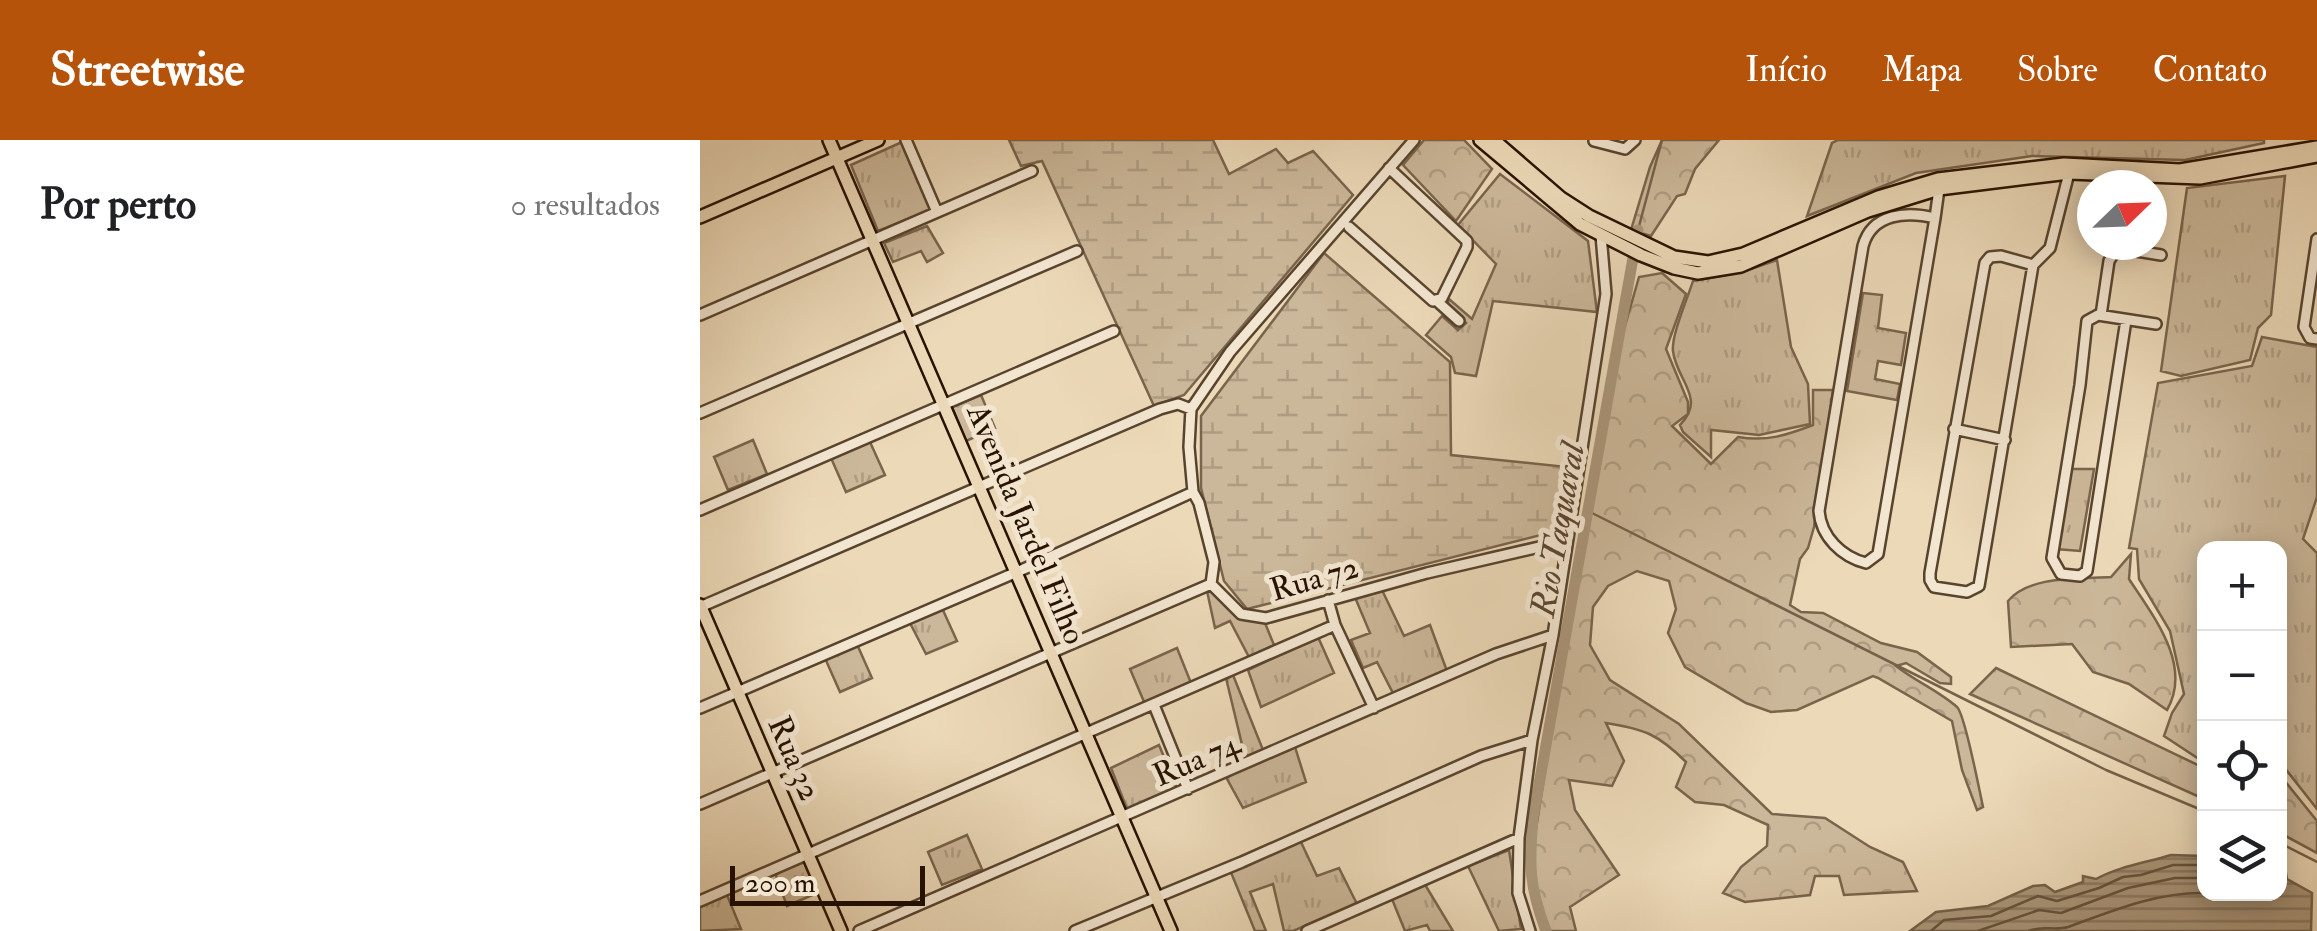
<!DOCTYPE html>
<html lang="pt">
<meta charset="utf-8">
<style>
:root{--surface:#fff;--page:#f6f6f6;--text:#202124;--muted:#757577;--line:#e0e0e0;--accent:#b45309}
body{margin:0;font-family:"IM FELL Double Pica",serif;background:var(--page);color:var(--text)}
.controls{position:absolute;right:30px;bottom:30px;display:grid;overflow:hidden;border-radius:20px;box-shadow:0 5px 25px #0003}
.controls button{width:90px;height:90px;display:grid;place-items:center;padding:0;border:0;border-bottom:2px solid var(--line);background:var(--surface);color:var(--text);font:50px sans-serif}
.compass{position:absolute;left:1377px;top:30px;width:90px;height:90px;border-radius:50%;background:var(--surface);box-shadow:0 5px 25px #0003;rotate:67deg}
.scale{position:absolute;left:30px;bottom:25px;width:195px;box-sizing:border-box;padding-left:10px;border:5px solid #271200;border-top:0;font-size:28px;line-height:35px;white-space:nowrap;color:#271200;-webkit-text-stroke:8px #f3e6d1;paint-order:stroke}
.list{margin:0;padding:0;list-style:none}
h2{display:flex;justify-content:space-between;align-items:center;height:130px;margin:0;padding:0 40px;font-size:42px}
h2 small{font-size:32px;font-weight:400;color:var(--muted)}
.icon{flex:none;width:55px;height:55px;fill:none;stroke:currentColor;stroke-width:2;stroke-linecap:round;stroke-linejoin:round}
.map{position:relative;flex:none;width:1617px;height:791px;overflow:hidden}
header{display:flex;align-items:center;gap:60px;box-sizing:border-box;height:140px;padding:0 50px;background:var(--accent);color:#fff}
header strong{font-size:48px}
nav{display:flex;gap:55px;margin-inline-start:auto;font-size:35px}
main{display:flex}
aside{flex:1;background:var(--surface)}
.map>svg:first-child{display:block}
</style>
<header>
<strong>Streetwise</strong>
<nav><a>Início</a><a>Mapa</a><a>Sobre</a><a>Contato</a></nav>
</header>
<main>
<aside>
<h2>Por perto<small>0 resultados</small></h2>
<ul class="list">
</ul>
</aside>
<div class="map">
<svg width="1617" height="791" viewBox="0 0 1617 791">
<defs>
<pattern id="grass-tufts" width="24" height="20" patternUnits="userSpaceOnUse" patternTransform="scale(2.5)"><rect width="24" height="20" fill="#cbb799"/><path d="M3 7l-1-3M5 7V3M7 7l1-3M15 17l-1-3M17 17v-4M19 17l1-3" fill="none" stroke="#ae9c82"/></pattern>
<pattern id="forest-crowns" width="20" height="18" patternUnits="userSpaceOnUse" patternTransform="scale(2.5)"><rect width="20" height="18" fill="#cbb799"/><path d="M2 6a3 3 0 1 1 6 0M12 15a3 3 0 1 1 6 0" fill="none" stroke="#ae9c82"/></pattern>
<pattern id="wetland-marsh" width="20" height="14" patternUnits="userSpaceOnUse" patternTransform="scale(2.5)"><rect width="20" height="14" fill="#cbb799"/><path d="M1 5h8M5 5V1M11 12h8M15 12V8" fill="none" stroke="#ae9c82"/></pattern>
<pattern id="water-rules" width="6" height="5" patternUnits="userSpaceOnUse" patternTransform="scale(2.5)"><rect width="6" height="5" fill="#a99579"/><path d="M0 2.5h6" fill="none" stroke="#8a7861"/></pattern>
</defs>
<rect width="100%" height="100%" fill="#ecd9b8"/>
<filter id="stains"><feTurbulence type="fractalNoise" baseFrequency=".002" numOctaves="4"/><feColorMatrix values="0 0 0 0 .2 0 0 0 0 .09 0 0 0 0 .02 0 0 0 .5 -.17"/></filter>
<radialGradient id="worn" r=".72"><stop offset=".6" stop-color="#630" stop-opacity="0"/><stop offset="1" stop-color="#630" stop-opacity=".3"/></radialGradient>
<!-- grass -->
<path fill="url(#grass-tufts)" stroke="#79644c" stroke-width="2.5" d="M1138,0h426v3l-79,17 -153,-4 -116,17 -109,43 25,-73z
M202,2l29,68 -53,21 -27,-66z
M800,34l88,67 9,71 -104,-11 -17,75 -21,-3 -4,-16 -25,-22 16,-19 16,14 8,-7 -19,-17 2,-7 23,20 24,-55 -38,-39z
M1585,36l-14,139 -13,13 -8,32 -69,16 -20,-5 26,-183z
M227,86l16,27 -16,9 -6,-11 -28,11 -9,-19z
M1077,120l14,87 17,37 2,40 -51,11 -48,-5v27l-28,-25 -3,-7c27,-27 -4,-45 -7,-74 -2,-15 15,-54 20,-70l49,-9z
M1163,153l19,2 -4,33 28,5 -5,32 -23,-4 -3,18 25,5 -3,16 -50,-9z
M1562,197l55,10v150l-14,42 14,14v256l-37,-47v-214h-76v212l-2,1 -38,-25 8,-23 12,-19 -14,-63 -31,-52 -2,-30 -8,-1 29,-165 94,-17z
M281,255l14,33 -29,13 -14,-34z
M53,300l14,34 -39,16 -14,-33z
M170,302l15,33 -39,17 -15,-34z
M1370,329h24l-14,82 -24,-2z
M511,449c20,22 24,31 54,34l9,22 -25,12 -19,-36 -15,7 -8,-37z
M682,450l22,46 26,-11 17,46 -53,24 -17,-33 -14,6 -12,-28 19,-7 -16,-38z
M242,468l15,33 -31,13 -16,-31z
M618,497l16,36 -73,34 -13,-37z
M156,502l16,36 -32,14 -16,-36z
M477,508l14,35 -46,21 -15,-35z
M533,535l30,75 -18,7 -19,-79z
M459,605l18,43 -50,21 -16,-41z
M595,607l11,35 -63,26 -17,-31z
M267,695l15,34 -40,16 -14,-33z
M600,700l17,36 22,-8 18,36 -64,27h-9l-11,-47 -23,8 16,39h-11l-25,-61z
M809,710l12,79 -22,2 -31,-65z
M103,720l14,33 -30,13 -12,-33z
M724,743l29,48h-23l-3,-6 -22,6 -13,-32z
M27,755l14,34 -41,2v-24z"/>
<!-- forest -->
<path fill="url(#forest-crowns)" stroke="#79644c" stroke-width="2.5" d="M724,0h40l28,29 -36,52 -53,-56z
M962,0h57l-24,29 -10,25 -8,2 -26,40 -20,-6 19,-63z
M962,133l24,21 -20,55 22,53v12l-16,12 39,38 27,-27c29,5 49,-2 75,-12v-35h20l-19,137 -6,21 -8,11 -10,46 11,7 22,1 58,30 36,9 34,25v7l-11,-1 -34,-20 -10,3c19,15 43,25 61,41 8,7 22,82 26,100l-6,3 -15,-40 -10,-49 -74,-43 -5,-2 -76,34 -26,2 -25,-9 -61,-36 -17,-34 8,-24 -7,-28 -32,-10 -29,15 -15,21 -3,38 20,35 69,44 93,90 53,4 45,29 33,15 14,29 -73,4 -5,-19h-24l-5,19 -65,7 -22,-9 18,-26 26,-21 1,-21 -44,-20 -29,-3 -19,-15 10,-25c-28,-28 -42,-33 -80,-39l18,38 -12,25 -43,-6 6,30 44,65 -49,32 6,24h-27l-13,-37 -5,-33 58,-370 19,-71 11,-73 20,-70z
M1431,414l-2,25c24,37 64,86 38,131l-38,-26 -36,-12 -21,-28 -61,3 -3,-46c22,-26 72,-22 103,-24z
M1296,528l208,100v31l-234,-105z
M1580,635l37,46v32l-37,-20z"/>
<!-- wetland -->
<path fill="url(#wetland-marsh)" stroke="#79644c" stroke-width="2.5" d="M309,0h204l16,34 47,-25 12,14 25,-12 40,44 -169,200 -30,11 -112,-245 -21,5z
M624,113l126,109 1,93 116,12 -10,64 -310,78 -23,-28 -23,-93v-72z"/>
<!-- water -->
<path fill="url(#water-rules)" stroke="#756149" stroke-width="2.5" d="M1471,715l33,1v38h76v-28l5,2 2,11 25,14 -1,38h-401l26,-19 52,-6 45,-20 12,-1 10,7 28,-10v-6l13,3c24,-13 49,-16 75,-24z"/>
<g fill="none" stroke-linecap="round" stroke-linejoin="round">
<!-- shore -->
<path stroke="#68543c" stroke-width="2.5" d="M1231,791l13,-11 47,-4 47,-20 19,5 42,-13 24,-11 18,-2 32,-10h31
M1278,791l61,-21 22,3 67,-25 47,-10h29
M1329,791c13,-6 25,0 39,-4 44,-16 89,-35 136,-34"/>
<!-- stream -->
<path stroke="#756149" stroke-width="2.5" d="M938,90l24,-90
M888,371l518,259 98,41
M1580,703l37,19"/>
<!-- river -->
<path stroke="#a99579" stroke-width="11" d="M846,791c-17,-45 -17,-66 -13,-113l105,-588"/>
<!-- minor casing -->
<g stroke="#58442e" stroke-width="14">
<path id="minor" d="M206,0l31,72
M894,1l31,8 10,-9
M1235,78c-28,-7 -63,-5 -72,28l-44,265c2,26 23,46 47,52l12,-9 57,-336 4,-29
M649,87l84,74 9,-3 25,-51v-6l-78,-73
M1617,99l-13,88 6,11 7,1
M1418,108l43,7
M1333,125l-32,-9 -11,1 -5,6 -55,310v7l4,7 33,5 12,-6 54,-321 17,-17 19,-75
M738,162l21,19
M0,175l332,-144
M1401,175l8,-54 10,-16
M1426,180l-39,251 -7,5 -19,-2 -9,-16 28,-173 7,-64 11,-6 58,9
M0,273l377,-162
M1254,289l51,11
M0,370l414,-179
M511,444l3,-22 -15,-59 -6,-11 -4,-45 2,-38 39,-57 184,-212
M511,444l30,30 25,4 161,-45 138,-32
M628,460l7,25 39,83
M0,467l460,-198 18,-5 13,5
M454,565l34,84
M0,568l317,-136 176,-80
M0,664l511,-220
M0,761l635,-276
M159,791l637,-277 57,-19
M375,791l167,-69 239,-106 51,-16
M607,791l212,-93
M830,791l-12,-38 1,-55 13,-98 21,-105 53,-341 -5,-59"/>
</g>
<!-- major casing -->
<g stroke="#271200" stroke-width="16">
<path id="major" d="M129,0l342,791
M780,0l100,84 61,31 33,13 24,5 43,-7 127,-55 71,-22 130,-16 131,5 117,-22
M794,0l67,58 28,18 85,41 34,5 35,-8 135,-57 60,-18 126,-15 116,6 137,-23
M0,77l178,-77
M0,465l141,326"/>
</g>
<!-- minor -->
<use href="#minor" stroke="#f3e6d1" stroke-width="9"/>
<!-- major -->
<use href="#major" stroke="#ecd9b8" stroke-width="11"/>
</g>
<g text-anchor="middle" stroke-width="10" stroke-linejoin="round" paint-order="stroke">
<!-- street labels -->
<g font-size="32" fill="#271200" stroke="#f3e6d1">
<text transform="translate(327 384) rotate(67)" y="11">Avenida Jardel Filho</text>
<text transform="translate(614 438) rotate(-16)" y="11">Rua 72</text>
<text transform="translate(95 618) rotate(67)" y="11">Rua 32</text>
<text transform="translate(496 619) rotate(-23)" y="11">Rua 74</text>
</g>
<!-- water labels -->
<g font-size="35" font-style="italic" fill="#5b4630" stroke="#f3e6d1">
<text transform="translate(857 390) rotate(-80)" y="12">Rio Taquaral</text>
</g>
</g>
<rect width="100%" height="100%" filter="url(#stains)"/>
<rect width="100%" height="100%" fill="url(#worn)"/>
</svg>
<div class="controls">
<button>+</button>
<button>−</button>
<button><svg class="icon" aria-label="locate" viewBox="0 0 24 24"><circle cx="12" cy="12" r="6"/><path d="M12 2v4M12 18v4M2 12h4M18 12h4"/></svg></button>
<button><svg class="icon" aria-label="layers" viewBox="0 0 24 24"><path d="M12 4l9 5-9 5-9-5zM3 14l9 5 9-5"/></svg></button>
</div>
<svg class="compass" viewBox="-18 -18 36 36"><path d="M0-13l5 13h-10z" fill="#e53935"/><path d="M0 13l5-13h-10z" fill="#757577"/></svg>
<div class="scale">200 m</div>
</div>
</main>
